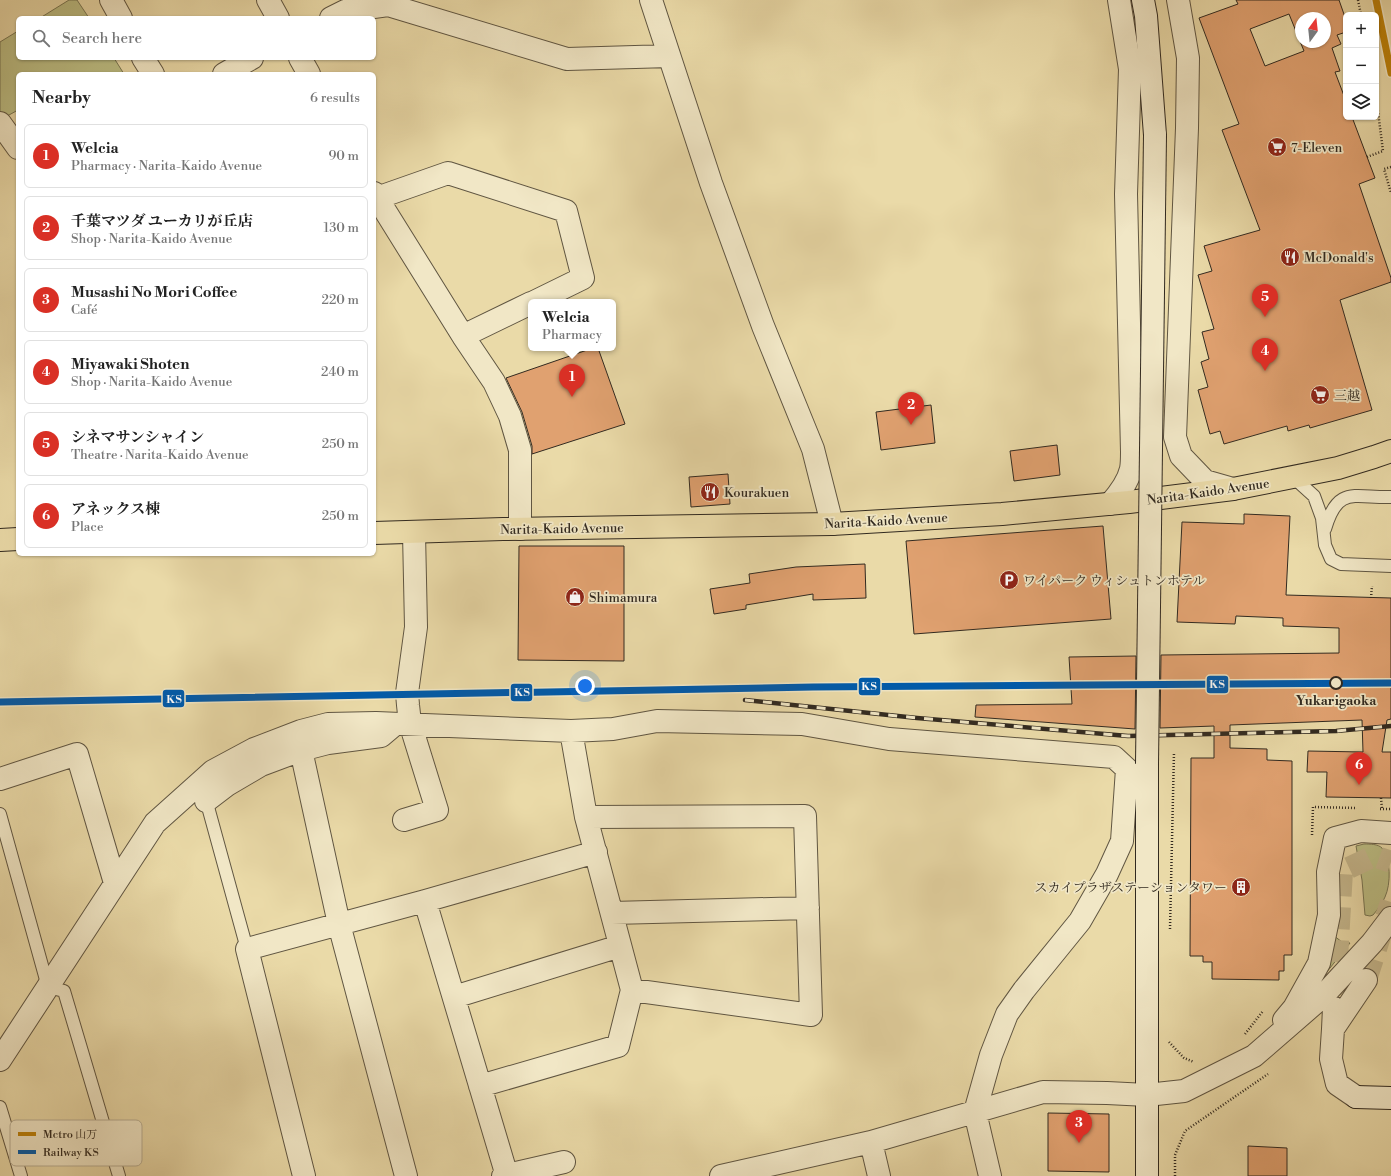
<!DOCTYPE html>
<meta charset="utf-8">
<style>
:root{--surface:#fff;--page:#f2f2f2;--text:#222;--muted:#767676;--line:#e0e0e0;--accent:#d93025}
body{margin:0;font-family:"Libre Bodoni","Noto Serif JP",serif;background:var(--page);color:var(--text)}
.controls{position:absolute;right:12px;top:12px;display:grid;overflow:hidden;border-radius:6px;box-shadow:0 1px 3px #0004}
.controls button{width:36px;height:36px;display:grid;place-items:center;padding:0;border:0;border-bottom:1px solid var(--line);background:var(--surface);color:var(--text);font:20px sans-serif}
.compass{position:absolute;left:1295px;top:12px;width:36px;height:36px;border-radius:50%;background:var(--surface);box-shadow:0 1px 3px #0004;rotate:15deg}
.you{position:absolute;left:585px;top:686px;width:14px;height:14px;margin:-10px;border:3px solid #fff;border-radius:50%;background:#1a73e8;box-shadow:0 0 0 6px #1a73e833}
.badge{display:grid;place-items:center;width:26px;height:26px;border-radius:50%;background:var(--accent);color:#fff;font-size:13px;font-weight:700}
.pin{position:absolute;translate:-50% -33px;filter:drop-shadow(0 1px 2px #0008)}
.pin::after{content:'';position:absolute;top:21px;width:14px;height:12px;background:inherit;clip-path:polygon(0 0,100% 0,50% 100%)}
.popup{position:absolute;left:528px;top:299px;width:88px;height:52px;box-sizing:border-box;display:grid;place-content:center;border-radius:6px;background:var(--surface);filter:drop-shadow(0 1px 3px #0005);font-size:13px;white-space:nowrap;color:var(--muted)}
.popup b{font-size:15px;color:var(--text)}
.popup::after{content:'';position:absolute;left:50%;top:100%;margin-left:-8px;border:8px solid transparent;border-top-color:var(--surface)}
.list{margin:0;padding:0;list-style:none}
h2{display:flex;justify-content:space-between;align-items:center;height:52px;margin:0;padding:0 16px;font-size:17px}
h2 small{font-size:13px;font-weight:400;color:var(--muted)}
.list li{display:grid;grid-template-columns:26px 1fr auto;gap:12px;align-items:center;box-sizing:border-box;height:64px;margin:0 8px 8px;padding:0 8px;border:1px solid var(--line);border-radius:6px}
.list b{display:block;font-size:15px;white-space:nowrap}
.list p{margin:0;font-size:13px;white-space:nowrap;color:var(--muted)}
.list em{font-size:13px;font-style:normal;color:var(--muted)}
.icon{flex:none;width:22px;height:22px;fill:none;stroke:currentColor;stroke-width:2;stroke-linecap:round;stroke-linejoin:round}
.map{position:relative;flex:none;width:1391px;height:1176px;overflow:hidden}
.search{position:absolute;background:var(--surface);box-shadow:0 1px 3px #0004;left:16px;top:16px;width:360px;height:44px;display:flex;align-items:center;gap:10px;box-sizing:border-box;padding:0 14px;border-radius:6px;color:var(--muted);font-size:15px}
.panel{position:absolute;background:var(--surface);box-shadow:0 1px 3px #0004;left:16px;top:72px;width:360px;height:484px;border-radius:6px}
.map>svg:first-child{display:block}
</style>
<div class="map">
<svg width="1391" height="1176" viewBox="0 0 1391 1176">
<rect width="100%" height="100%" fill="#eadaa8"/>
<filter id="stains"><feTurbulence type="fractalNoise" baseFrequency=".005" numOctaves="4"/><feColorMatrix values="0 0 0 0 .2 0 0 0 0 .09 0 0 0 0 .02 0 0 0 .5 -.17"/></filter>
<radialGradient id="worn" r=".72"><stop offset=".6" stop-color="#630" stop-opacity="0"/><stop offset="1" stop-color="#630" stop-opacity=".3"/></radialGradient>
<!-- green -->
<path fill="#bcbe84" stroke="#777452" d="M69,0h8l12,18h-49z
M18,31v27h96l10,16h-106v36l-18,10v-78z
M1364,844c6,0 14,0 18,4 9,11 9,36 3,49 -3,7 -7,12 -12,18l-3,1 -5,-1 -3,-35 -6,-34z
M1333,935l9,7 8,1 -28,35z"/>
<!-- building -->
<path fill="#e0a170" stroke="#322a20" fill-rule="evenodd" d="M1236,0h103l7,20v12l-9,3 4,9 -9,4 8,23 -5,1 11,29v16h6l23,61 -16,6 32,94v4l-51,18 32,110 -62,18 -1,-3 -21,6 -1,-5 -63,18 -4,-13 -10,3 -12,-44 10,-3 -7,-25 8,-3 -7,-27 12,-3 -16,-54 14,-4 -8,-25 56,-16 -38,-100 17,-6 -40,-106 39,-14zM1289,14l15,37 -39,15 -15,-37zM1301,18h24v24h-24z
M593,348h5l27,76 -93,30v-8l-10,-34 -16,-34z
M931,405l4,38 -54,7 -5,-38z
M1057,445l3,30 -46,6 -4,-30z
M728,474l2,30 -39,3 -2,-30z
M1244,514l46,2 -4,79 105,3v121l-4,1 -5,32h9v46l-65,-1 1,-25h-20l1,-21 55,1 -1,-32 -132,5v23l37,1v11l25,1v194h-8v16h-5v9l-67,-1v-17h-9v-6h-13l1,-198h23v-32l-54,2 1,-73 178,-2v-25l-56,-2v-8l-47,-2 -1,8 -58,-2 5,-100 62,2z
M1103,526l8,93 -197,15 -8,-93z
M519,546h105v115l-106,-1z
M865,564l1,34 -53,2v-6l-67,11v4l-32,5 -4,-25 40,-6 -1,-9 47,-7z
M1136,656l-1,73 -160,-12 1,-12 96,-1 -3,-47z
M1048,1113l61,1v58l-61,-1z
M1248,1146l39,2v28h-39z"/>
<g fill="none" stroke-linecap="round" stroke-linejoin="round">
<!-- street-tunnel -->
<path stroke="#c5b78d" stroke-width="22" stroke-dasharray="22 11" stroke-linecap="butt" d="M1366,980l25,-78
M1335,995l7,-124 32,-15 17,6"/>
<!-- lane casing -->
<g stroke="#605642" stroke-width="14">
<path id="lane" d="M1293,477l21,19 8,22 3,27 6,14 10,5 50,2
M1325,529c13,-44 29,-31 66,-32
M205,796l42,153
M0,814l48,173 16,4 55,185
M0,1107l21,69"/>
</g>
<!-- street casing -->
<g stroke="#605642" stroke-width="24">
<path id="street" d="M111,0l10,18
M268,0l10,18
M651,0l60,183 52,143 50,123 19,75
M1178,0l10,58 -1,70 -12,309 6,19 24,25 28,8
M331,18l14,-7 43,-6 179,54 102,-3
M143,58l10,16
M300,58l9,16
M224,74l28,-16
M0,123l18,25
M374,193l89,143 31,46 16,34 10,34v79
M374,199l74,-26 118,38 17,67 -49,24
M463,336l68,-33
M1110,504c9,-10 18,-22 21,-35 1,-5 1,-11 1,-17l-6,-258 4,-125 -11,-69
M301,750l38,174 67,252
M0,779l77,-25 38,129
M206,801l21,-16 34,-20 40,-15 27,-7 53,-7 13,-11
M586,817l219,-1 6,199 -179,-25
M404,820l33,-10 -27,-87 -2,-18 -1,-12 9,-66 -2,-94
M425,901l82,275
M612,913l196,-5
M454,997l166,-51
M1334,1008l-1,21 33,-49
M1284,1020l10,-12 25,-45 10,-48 -1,-43 7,-34 26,-7 30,2
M1333,1029l-2,30 6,25 19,13
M0,1060l155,-237 58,-52 41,-22 47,-18 27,-7 48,-1 195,8 42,-2 44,-8 145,3 87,15 225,18 13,12 -5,72 -15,33 -27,47 -56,69 -17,24 -16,41 -16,57 15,64
M480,1086l138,-40 14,-56 -46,-173 -15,-86
M871,1142l8,34
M304,1176l-57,-227 178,-48 171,-49
M503,1176l61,-14
M721,1176l150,-34 172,-50 64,1 40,2 37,-4 70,-35 68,-59 50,-54 19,-25"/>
</g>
<!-- secondary casing -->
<g stroke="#322a20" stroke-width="24">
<path id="secondary" d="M1143,0l3,16 9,119
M1147,764v412
M1356,1097l35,1"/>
</g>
<!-- highway casing -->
<g stroke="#322a20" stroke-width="24">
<path id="highway" d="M374,533l129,-4 329,-5 170,-10 127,-12 104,-13 105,-21 36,-11 17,-6
M0,540l18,-1"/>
</g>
<!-- path -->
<path stroke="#322a20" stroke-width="2.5" stroke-dasharray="1 2" stroke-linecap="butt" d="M1358,0l3,15
M1367,157l16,-6 -7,-55
M1391,167l-7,2 7,24
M1371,598l1,-12
M1381,798l1,11
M1380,809h11
M1312,835l1,-28 44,1
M1170,929l4,-177
M1245,1034l18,-23
M1169,1042l15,16 10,4
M1175,1176v-21l10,-24 83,-57"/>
<!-- lane -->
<use href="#lane" stroke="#f1e7c6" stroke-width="12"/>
<!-- street -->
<use href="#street" stroke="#f1e7c6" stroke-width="22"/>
<!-- secondary -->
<use href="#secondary" stroke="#f1e7c6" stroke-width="22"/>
<!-- highway -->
<use href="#highway" stroke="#eadaa8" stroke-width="22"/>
<!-- rail casing -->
<g stroke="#322a20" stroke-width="4.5">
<path id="rail" d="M745,700l172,18 211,18 208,-5 55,-5"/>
</g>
<!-- rail -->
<use href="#rail" stroke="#f1e7c6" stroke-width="3" stroke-dasharray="9" stroke-linecap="butt"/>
<!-- secondary-bridge casing -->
<g stroke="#322a20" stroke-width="24" stroke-linecap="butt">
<path id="secondary-bridge" d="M1147,764l8,-629"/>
</g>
<!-- secondary-bridge -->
<use href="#secondary-bridge" stroke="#f1e7c6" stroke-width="22"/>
<!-- rail-1 casing -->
<g stroke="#f1e7c6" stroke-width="10">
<path id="rail-1" d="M0,702l813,-15 578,-4"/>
</g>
<!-- rail-1 -->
<use href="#rail-1" stroke="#005aaa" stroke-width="7"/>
<!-- metro-1 casing -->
<g stroke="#f1e7c6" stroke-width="10">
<path id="metro-1" d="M1376,0l15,73"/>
</g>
<!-- metro-1 -->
<use href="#metro-1" stroke="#bc810a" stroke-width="7"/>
</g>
<!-- icons -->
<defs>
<g id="supermarket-disc" transform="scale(1)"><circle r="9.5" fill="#8f2418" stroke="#f1e7c6"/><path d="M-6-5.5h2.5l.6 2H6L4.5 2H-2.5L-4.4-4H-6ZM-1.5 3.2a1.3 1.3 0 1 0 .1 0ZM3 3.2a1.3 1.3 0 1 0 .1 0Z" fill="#fff"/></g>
<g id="restaurant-disc" transform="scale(1)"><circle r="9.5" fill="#8f2418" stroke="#f1e7c6"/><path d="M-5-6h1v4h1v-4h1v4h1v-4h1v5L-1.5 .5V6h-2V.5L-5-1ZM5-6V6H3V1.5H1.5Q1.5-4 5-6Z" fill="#fff"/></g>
<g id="parking-disc" transform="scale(1)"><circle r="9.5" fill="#8f2418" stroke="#f1e7c6"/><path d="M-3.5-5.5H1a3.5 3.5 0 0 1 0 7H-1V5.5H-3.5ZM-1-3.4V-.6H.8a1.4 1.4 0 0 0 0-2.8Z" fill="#fff"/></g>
<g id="shop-disc" transform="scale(1)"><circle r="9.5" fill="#8f2418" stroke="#f1e7c6"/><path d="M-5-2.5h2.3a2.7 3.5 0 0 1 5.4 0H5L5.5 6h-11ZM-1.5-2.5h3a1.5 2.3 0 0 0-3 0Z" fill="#fff"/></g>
<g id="building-disc" transform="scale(1)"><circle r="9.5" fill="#8f2418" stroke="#f1e7c6"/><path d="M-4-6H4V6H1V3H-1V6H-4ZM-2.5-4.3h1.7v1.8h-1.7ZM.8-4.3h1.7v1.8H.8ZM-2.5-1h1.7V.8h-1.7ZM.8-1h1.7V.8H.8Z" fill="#fff"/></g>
</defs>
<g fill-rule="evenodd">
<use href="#supermarket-disc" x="1277" y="147"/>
<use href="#restaurant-disc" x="1290" y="257"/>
<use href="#supermarket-disc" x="1320" y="395"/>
<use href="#restaurant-disc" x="710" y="492"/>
<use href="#parking-disc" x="1009" y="580"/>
<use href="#shop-disc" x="575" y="597"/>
<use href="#building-disc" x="1241" y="887"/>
</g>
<!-- markers -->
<circle fill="#f1e7c6" stroke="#322a20" stroke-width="2" cx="1336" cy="683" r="6"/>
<g text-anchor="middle" stroke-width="3.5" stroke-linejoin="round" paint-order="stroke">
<!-- poi labels -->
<g font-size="13" fill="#322a20" stroke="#f1e7c6" text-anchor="start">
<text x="1291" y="152">7-Eleven</text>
<text x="1304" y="262">McDonald's</text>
<text x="1334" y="400">三越</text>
<text x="724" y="497">Kourakuen</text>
<text x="1023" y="585">ワイパーク ウィシュトンホテル</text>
<text x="589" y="602">Shimamura</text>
<text x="1227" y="892" text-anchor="end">スカイプラザステーションタワー</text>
</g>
<!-- street labels -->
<g font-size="13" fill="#322a20" stroke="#f1e7c6">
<text transform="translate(1208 491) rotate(-8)" y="5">Narita-Kaido Avenue</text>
<text transform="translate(886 520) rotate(-3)" y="5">Narita-Kaido Avenue</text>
<text transform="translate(562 528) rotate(-1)" y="5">Narita-Kaido Avenue</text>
</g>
<!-- stop labels -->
<g font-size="13" font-weight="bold" fill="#322a20" stroke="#f1e7c6">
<text x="1336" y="705">Yukarigaoka</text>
</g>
</g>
<!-- legend -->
<rect x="10" y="1120" width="132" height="46" rx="6" fill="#f1e7c6" stroke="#b8ae94" stroke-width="1"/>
<rect x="18" y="1132" width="18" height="4" fill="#bc810a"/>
<rect x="18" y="1150" width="18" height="4" fill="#005aaa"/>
<g font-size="11" fill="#322a20">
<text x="43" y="1138">Metro 山万</text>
<text x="43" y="1156">Railway KS</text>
</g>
<g stroke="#f1e7c6" stroke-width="1.5">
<rect x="1206" y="675" width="23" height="19" rx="4" fill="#005aaa"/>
<rect x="858" y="677" width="23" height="19" rx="4" fill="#005aaa"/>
<rect x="510" y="683" width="23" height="19" rx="4" fill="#005aaa"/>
<rect x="162" y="689" width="23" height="19" rx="4" fill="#005aaa"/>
</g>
<g font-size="11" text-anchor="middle" font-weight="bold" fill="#fff">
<text x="1217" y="688">KS</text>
<text x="869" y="690">KS</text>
<text x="522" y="696">KS</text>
<text x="174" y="703">KS</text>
</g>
<rect width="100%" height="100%" filter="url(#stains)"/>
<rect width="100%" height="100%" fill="url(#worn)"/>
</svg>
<div class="controls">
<button>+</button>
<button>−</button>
<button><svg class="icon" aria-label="layers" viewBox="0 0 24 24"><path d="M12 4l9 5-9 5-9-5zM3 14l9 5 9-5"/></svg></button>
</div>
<svg class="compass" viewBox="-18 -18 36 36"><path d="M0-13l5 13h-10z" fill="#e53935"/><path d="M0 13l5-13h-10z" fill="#767676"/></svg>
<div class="you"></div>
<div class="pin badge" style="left:572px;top:397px">1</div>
<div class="popup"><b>Welcia</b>Pharmacy</div>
<div class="pin badge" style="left:911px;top:425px">2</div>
<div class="pin badge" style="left:1079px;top:1143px">3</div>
<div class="pin badge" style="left:1265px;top:371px">4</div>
<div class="pin badge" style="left:1265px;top:317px">5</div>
<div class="pin badge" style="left:1359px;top:785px">6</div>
<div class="search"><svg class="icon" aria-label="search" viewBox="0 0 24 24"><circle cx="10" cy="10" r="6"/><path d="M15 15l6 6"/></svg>Search here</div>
<section class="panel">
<h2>Nearby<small>6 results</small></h2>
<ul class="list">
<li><span class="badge">1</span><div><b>Welcia</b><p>Pharmacy · Narita-Kaido Avenue</p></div><em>90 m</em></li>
<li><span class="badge">2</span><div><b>千葉マツダ ユーカリが丘店</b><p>Shop · Narita-Kaido Avenue</p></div><em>130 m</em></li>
<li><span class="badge">3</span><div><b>Musashi No Mori Coffee</b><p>Café</p></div><em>220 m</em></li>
<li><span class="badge">4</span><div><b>Miyawaki Shoten</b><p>Shop · Narita-Kaido Avenue</p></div><em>240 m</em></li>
<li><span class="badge">5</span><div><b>シネマサンシャイン</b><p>Theatre · Narita-Kaido Avenue</p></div><em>250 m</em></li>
<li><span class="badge">6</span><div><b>アネックス棟</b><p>Place</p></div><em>250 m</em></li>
</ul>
</section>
</div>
